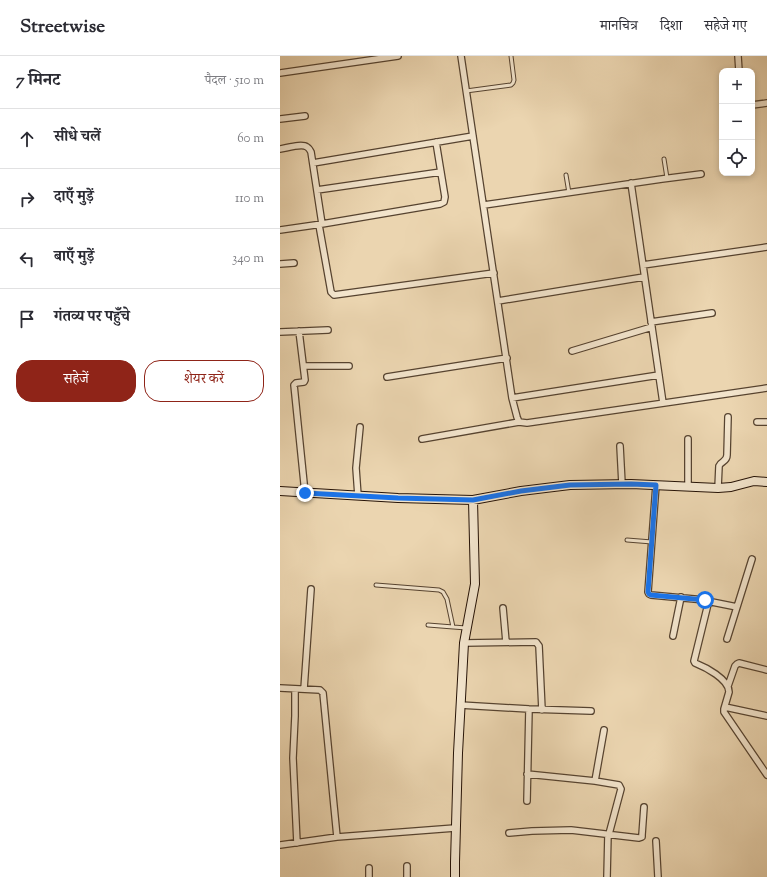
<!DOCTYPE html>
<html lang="hi">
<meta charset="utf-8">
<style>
:root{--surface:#fff;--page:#f7f7f7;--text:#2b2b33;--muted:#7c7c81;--line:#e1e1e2;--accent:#8f2418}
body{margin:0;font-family:"Sorts Mill Goudy","Noto Serif Devanagari",serif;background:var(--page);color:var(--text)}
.controls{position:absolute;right:12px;top:12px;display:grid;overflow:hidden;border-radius:8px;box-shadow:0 2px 6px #0003}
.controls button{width:36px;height:36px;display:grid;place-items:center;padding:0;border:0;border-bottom:1px solid var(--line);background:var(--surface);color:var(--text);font:20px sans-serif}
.stop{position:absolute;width:12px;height:12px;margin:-9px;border:3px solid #1a73e8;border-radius:50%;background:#fff}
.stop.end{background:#1a73e8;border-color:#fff;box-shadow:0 1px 4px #0008}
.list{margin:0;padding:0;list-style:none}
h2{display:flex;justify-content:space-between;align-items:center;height:52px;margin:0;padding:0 16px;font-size:17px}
h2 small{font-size:13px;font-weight:400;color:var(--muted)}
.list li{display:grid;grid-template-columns:26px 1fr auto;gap:12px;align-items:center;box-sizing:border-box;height:60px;padding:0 16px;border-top:1px solid var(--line)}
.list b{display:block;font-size:15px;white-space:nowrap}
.list em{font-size:13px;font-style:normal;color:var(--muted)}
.actions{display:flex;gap:8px;padding:12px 16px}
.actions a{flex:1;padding:9px 0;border:1px solid var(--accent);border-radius:16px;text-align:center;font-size:14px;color:var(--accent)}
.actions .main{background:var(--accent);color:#fff}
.icon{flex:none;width:22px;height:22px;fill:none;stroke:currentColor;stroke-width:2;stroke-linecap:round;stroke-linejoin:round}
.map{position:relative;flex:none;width:487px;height:821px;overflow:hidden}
header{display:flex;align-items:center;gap:24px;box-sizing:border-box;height:56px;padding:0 20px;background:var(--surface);border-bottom:1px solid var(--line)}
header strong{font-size:19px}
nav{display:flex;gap:22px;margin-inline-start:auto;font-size:14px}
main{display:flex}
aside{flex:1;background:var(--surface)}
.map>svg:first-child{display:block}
</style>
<header>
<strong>Streetwise</strong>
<nav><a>मानचित्र</a><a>दिशा</a><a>सहेजे गए</a></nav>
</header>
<main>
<aside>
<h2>7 मिनट<small>पैदल · 510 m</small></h2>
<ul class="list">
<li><svg class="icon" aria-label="ahead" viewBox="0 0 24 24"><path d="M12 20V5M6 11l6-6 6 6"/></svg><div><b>सीधे चलें</b></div><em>60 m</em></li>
<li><svg class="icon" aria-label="right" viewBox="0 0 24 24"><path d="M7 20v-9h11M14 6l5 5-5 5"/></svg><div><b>दाएँ मुड़ें</b></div><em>110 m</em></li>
<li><svg class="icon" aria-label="left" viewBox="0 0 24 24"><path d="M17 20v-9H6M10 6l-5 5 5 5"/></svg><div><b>बाएँ मुड़ें</b></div><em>340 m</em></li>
<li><svg class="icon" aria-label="arrive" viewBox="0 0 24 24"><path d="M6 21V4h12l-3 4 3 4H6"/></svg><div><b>गंतव्य पर पहुँचे</b></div></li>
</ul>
<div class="actions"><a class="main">सहेजें</a><a>शेयर करें</a></div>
</aside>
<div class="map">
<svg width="487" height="821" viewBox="0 0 487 821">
<rect width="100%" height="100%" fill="#ebd5b0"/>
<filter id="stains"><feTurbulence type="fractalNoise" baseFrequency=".005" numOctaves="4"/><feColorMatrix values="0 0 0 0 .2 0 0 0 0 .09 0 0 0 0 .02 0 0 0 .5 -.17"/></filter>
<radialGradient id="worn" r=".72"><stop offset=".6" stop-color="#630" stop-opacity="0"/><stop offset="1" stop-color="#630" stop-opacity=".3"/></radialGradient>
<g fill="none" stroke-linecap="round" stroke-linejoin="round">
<!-- lane casing -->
<g stroke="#564330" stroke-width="5">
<path id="lane" d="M186,35l45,-6 2,-2 1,-3 -3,-24
M384,103l3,19
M286,119l3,18
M347,484l25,2
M96,529l63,5 4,2 4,7 6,28
M148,569l38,3"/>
</g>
<!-- street casing -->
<g stroke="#564330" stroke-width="8">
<path id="street" d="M181,0l51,342 5,19 2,5 8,1 240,-35
M458,0l1,15
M0,17l118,-17
M472,49l15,-2
M0,63l25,-3
M0,93c7,-1 22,-6 27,-2 2,1 3,3 4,5l11,72
M33,107l160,-27
M351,127l32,220
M37,134l124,-18
M204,149l178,-26 39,-5
M39,169l12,67 3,3 160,-22
M0,174l42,-6 118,-20 4,-2 1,-5 -9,-55
M0,208l14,-1
M363,209l124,-18
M218,245l146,-24
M371,266l61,-9
M19,275l6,49 -1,2 -8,1 -2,2 11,108
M0,276l48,-2
M292,295l80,-24
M24,310h45
M107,321l120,-19
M232,342l147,-23
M477,366h10
M142,383l97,-17
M340,390l2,38
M376,429l-8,107 1,2 2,1 54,5 2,1 1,3 -14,57 1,2c10,4 34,16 34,29l-5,17v3l43,63
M408,431v-48
M438,432l1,-22c2,-5 8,-4 8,-11l1,-38
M78,440l-2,-28 4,-41
M427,545l30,6
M223,552l3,34
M393,580l8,-39
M447,583l25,-80
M184,587l72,-1 3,4 3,64
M448,630l7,-20 2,-2 2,-1 28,7
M0,632l40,2 3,3 14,144
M15,633v27l-2,42 4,85
M24,633l7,-100
M180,649l69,4 62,2
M445,651l42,9
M247,718l68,7 24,4 2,4 -12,45
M315,725l9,-51
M247,745l2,-92
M229,777l23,-2 39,-1 68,8 3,-1v-2l2,-28
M376,785l2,36
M0,789l57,-8 118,-9
M127,810v11
M89,821v-9
M327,821l1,-43"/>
</g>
<!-- secondary casing -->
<g stroke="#251206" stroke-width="10">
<path id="secondary" d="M0,435l118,7 75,2 48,-9 49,-6 61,-1 87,4 13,-1 23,-6 13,1
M175,821v-15l3,-109 6,-110 11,-59 -2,-84"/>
</g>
<!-- lane -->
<use href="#lane" stroke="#f2e4cc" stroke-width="3"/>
<!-- street -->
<use href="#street" stroke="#f2e4cc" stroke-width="5.5"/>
<!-- secondary -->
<use href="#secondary" stroke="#f2e4cc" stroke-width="8"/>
</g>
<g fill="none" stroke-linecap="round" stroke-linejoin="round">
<!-- route -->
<path stroke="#1a73e8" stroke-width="5" d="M25,437l93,5 75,2 48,-9 49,-6 61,-1 25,1 -8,107 1,2 2,1 54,5"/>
</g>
<rect width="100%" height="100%" filter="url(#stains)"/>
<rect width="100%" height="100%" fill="url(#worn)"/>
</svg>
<div class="controls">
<button>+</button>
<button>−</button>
<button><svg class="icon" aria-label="locate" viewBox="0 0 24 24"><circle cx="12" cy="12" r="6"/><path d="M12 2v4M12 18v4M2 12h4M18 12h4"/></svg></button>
</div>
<div class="stop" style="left:425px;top:544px"></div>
<div class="stop end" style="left:25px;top:437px"></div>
</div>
</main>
